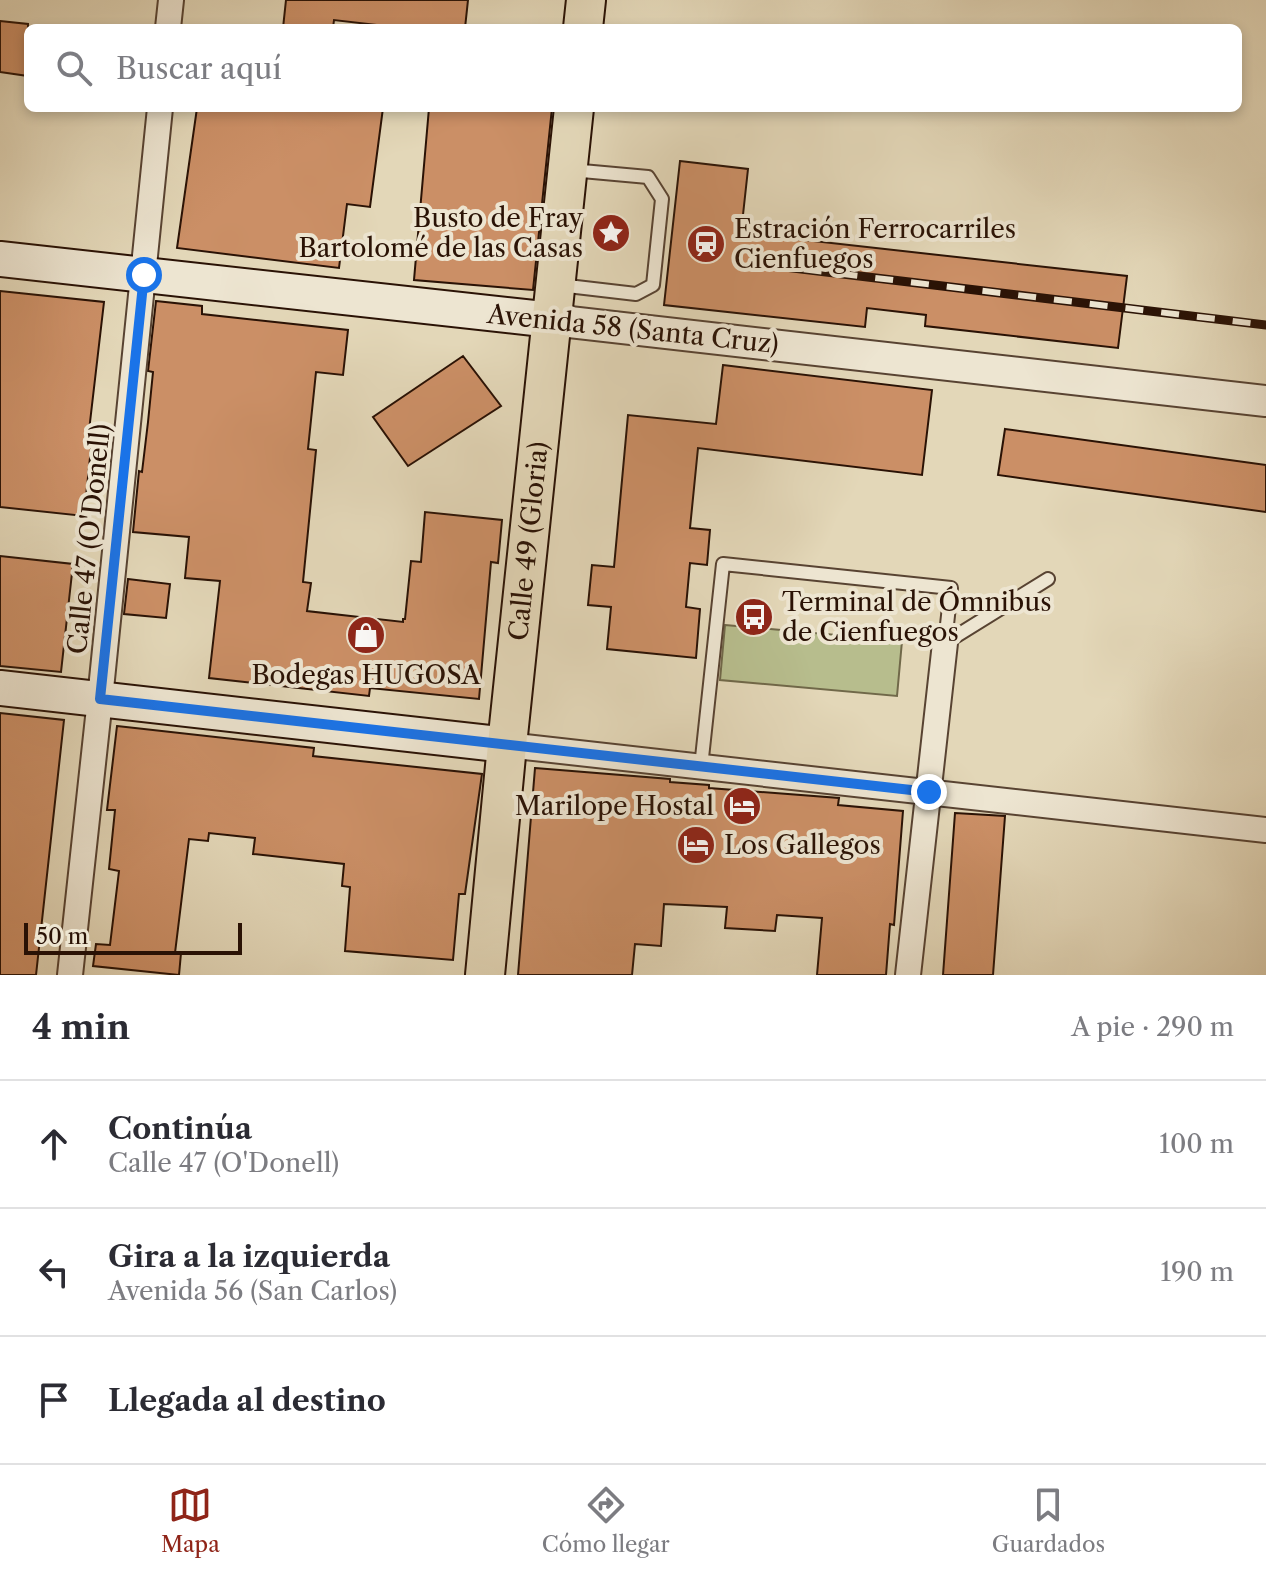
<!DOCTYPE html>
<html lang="es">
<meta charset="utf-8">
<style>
:root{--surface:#fff;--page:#f7f7f7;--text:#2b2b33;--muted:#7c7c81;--line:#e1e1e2;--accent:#8f2418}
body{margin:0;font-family:"Libre Caslon Text",serif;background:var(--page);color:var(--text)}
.scale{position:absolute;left:24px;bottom:20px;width:218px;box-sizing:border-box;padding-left:8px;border:4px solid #2a1205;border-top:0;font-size:22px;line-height:28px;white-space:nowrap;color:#2a1205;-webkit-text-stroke:6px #ede5d1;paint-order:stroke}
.stop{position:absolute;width:24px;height:24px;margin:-18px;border:6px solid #1a73e8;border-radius:50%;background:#fff}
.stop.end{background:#1a73e8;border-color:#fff;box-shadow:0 2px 8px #0008}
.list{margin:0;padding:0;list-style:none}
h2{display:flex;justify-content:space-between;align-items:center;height:104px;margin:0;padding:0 32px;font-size:34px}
h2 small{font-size:26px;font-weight:400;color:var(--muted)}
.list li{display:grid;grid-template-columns:52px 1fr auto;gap:24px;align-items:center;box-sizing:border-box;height:128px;padding:0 32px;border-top:2px solid var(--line)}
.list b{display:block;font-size:30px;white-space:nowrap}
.list p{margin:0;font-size:26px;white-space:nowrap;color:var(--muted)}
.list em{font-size:26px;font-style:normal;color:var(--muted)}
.icon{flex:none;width:44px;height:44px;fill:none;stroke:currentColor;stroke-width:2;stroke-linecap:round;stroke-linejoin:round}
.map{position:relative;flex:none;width:1266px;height:975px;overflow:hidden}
.search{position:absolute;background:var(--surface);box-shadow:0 4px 12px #0003;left:24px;right:24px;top:24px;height:88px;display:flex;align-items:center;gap:20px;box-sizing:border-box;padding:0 28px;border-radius:12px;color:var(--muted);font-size:30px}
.sheet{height:488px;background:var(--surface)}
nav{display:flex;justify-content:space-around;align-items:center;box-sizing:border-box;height:112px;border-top:2px solid var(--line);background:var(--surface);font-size:22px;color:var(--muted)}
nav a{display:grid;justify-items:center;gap:4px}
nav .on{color:var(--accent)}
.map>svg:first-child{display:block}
</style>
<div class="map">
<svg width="1266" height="975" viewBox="0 0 1266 975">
<rect width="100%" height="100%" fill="#e3d7b8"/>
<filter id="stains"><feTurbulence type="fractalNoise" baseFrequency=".0025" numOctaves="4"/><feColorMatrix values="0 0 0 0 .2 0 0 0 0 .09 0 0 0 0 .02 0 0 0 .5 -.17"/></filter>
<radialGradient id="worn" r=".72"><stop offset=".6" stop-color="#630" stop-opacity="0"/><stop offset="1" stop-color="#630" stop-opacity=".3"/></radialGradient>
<!-- green -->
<path fill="#b7bd8d" stroke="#706849" stroke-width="2" d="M725,625l177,16 -5,55 -177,-16z"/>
<!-- building -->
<path fill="#cb8f66" stroke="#2a1205" stroke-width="2" d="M286,0h182l-3,28h-62l-69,-8 -1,8h-50z
M0,21l28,3v52l-28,-4z
M197,108h186l-13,99 -23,-3 -8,64 -162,-20z
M429,108h123l-19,182 -119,-10z
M680,161l68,8 -7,64 386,43 -9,72 -193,-22 1,-11 -59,-7 -2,19 -201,-22z
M0,291l104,11 -17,146h4l-7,68 -84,-9z
M156,301l46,5v8l146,16 -5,45 -27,-3 -8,77 8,1 -13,132 8,1 -4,28 96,11v-3h2l6,-58 10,1 4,-50 77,8 -4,43 -7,-1 -12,137 -109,-11 -1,8 -160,-18 11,-97 -35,-3 4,-41 -56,-5 6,-61 3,1 6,-50 5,-50 -5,-1z
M463,356l38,50 -93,60 -35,-49z
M723,365l209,25 -10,85 -224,-27 -8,80 20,2 -3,35 -17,-2 -4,44 14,2 -4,49 -89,-9 4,-42 -23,-2 4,-40 22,2 14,-152 88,9z
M1005,429l261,36v47l-268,-37z
M0,556l73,8 -12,108 -61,-6z
M128,579l42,5 -4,34 -42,-4z
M0,713l64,7 -28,255h-36z
M117,726l197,22 -1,8 169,18 -17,120h-6l-6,66 -108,-9 5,-64 -8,-1 2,-22 -91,-10 2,-16 -46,-5 -1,8 -19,-2 -14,114h6l-2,22 -86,-9 3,-22 14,1 9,-74 -10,-2 6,-59h-8z
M535,768l135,11v3l39,3v3l130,10 -1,7 65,6 -9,114 -4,-1 -4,51h-69l5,-57 -45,-3 -2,16 -50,-3 2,-21 -63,-3 -3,42 -26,-2 -3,31h-114z
M955,813l50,3 -12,159h-50z"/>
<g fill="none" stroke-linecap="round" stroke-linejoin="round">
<!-- service casing -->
<g stroke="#584332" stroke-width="16">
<path id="service" d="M559,285l77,9 17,-9 9,-86 -14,-22 -77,-7
M945,643l103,-64
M701,767l22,-203 228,24 -6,55"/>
</g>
<!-- minor casing -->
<g stroke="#584332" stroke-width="28">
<path id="minor" d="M168,28l3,-28
M507,745l759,85
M70,975l30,-276 60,-591
M908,975l37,-332"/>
</g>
<!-- tertiary casing -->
<g stroke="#584332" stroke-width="34">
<path id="tertiary" d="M552,320l714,81"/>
</g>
<!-- secondary casing -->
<g stroke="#2a1205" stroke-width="38">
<path id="secondary" d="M0,259l552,61
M0,688l507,57"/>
</g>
<!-- primary casing -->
<g stroke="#2a1205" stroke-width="42">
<g id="primary">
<path d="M583,28l3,-28"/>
<path id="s1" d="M485,975l22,-230 67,-637"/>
</g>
</g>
<!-- service -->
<use href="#service" stroke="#ede5d1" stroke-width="12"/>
<!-- minor -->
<use href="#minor" stroke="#ede5d1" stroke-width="24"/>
<!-- tertiary -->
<use href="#tertiary" stroke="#ede5d1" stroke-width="30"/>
<!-- secondary -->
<use href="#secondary" stroke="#ede5d1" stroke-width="34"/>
<!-- primary -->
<use href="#primary" stroke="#e3d7b8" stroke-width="38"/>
<!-- rail casing -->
<g stroke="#2a1205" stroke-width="9">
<path id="rail" d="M768,265l498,60"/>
</g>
<!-- rail -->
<use href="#rail" stroke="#ede5d1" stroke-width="6" stroke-dasharray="18" stroke-linecap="butt"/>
</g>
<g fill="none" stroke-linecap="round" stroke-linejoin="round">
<!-- route -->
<path stroke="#1a73e8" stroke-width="10" d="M144,275l-44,424 829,93"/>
</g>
<!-- icons -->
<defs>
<g id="sight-disc" transform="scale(2)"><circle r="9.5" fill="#8f2418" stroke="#ede5d1"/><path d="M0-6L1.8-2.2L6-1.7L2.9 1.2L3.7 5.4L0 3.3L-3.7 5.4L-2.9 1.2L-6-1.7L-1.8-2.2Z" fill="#fff"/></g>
<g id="station-disc" transform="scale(2)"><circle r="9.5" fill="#8f2418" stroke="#ede5d1"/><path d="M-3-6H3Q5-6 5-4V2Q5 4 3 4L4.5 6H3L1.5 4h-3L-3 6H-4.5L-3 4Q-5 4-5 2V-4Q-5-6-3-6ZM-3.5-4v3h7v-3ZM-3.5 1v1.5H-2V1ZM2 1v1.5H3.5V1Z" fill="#fff"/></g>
<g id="bus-disc" transform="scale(2)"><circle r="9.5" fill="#8f2418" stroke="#ede5d1"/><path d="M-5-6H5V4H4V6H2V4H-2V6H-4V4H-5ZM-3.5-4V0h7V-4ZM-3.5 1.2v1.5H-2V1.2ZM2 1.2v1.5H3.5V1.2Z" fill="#fff"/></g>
<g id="shop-disc" transform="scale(2)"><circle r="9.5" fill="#8f2418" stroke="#ede5d1"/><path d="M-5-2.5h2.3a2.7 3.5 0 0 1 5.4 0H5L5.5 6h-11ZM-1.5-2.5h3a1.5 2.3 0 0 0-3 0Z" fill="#fff"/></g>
<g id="hotel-disc" transform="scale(2)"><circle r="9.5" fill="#8f2418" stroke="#ede5d1"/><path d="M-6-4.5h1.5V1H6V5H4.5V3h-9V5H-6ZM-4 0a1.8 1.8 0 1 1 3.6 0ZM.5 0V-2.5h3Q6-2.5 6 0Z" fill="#fff"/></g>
</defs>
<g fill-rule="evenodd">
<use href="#sight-disc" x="611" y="233"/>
<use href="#station-disc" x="706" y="244"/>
<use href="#bus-disc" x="754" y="617"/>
<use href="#shop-disc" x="366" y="635"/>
<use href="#hotel-disc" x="742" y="806"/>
<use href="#hotel-disc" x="696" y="845"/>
</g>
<g text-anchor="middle" stroke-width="8" stroke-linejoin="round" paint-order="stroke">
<!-- poi labels -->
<g font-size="26" fill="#2a1205" stroke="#ede5d1" text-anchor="start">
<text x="583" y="227" text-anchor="end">Busto de Fray<tspan x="583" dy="30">Bartolomé de las Casas</tspan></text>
<text x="734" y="238">Estración Ferrocarriles<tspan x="734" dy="30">Cienfuegos</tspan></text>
<text x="782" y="611">Terminal de Ómnibus<tspan x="782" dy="30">de Cienfuegos</tspan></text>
<text x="366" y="684" text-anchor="middle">Bodegas HUGOSA</text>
<text x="714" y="815" text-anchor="end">Marilope Hostal</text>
<text x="724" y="854">Los Gallegos</text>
</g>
<!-- street labels -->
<g font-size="26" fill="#2a1205" stroke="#ede5d1">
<text transform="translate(633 329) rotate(6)" y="9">Avenida 58 (Santa Cruz)</text>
<text transform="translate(89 539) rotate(-84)" y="9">Calle 47 (O'Donell)</text>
<text dy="9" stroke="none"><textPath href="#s1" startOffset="436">Calle 49 (Gloria)</textPath></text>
</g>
</g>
<rect width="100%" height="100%" filter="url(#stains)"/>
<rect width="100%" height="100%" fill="url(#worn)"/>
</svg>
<div class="scale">50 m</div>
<div class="stop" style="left:144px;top:275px"></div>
<div class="stop end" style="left:929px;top:792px"></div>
<div class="search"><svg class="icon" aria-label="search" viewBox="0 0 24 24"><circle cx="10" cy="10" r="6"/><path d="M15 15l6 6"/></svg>Buscar aquí</div>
</div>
<section class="sheet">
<h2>4 min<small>A pie · 290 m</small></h2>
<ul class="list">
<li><svg class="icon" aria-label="ahead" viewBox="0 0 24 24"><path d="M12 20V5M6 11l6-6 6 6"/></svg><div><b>Continúa</b><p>Calle 47 (O'Donell)</p></div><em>100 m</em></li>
<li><svg class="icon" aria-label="left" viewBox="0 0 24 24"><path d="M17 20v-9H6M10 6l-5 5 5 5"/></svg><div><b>Gira a la izquierda</b><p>Avenida 56 (San Carlos)</p></div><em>190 m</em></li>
<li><svg class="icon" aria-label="arrive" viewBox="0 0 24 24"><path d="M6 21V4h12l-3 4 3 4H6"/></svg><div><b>Llegada al destino</b></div></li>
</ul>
</section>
<nav>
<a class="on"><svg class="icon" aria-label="map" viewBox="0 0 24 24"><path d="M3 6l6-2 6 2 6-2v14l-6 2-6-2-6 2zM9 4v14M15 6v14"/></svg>Mapa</a>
<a><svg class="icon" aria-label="directions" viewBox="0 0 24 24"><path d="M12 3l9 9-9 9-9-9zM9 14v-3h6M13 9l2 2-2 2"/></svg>Cómo llegar</a>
<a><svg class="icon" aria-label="saved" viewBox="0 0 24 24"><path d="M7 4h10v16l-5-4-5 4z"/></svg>Guardados</a>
</nav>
